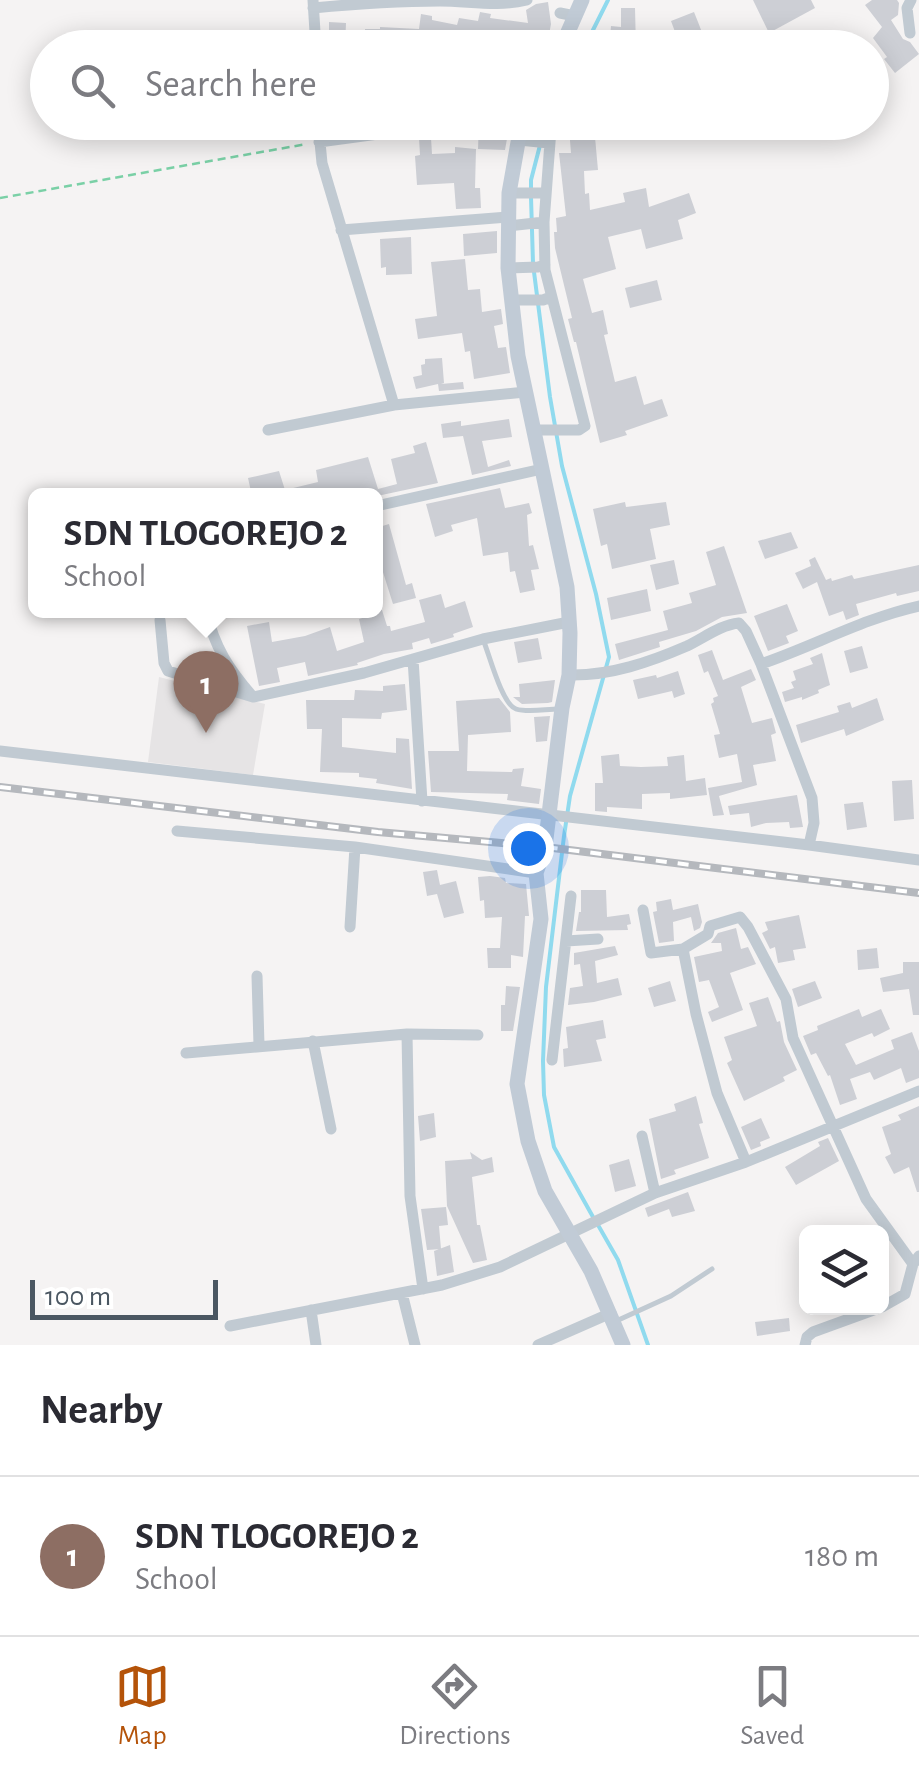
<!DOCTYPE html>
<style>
:root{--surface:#fff;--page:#f7f7f7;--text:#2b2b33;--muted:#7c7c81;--line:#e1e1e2;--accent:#b45309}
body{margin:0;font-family:"Alegreya Sans",sans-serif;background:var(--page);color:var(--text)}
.controls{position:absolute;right:30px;bottom:30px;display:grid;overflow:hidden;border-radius:15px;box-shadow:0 5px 25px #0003}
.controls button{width:90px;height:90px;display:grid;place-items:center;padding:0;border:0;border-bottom:2px solid var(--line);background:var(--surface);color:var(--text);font:50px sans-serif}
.scale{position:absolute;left:30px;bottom:25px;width:188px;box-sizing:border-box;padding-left:10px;border:5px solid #4a5661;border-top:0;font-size:28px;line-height:35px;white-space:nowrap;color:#4a5661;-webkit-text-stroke:8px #fff;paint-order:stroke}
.you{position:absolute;left:528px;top:848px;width:35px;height:35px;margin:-25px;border:8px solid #fff;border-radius:50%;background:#1a73e8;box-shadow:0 0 0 15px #1a73e833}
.badge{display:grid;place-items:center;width:65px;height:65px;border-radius:50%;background:var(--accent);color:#fff;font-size:32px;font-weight:700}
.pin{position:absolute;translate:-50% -82px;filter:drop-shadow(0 2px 5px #0008)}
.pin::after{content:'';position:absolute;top:52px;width:35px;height:30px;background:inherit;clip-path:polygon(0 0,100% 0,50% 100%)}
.popup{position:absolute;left:28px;top:488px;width:355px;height:130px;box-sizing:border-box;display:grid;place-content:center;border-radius:15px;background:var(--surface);filter:drop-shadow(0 2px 8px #0005);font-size:32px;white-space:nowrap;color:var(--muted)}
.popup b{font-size:38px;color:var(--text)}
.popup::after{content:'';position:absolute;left:50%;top:100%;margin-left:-20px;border:20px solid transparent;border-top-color:var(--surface)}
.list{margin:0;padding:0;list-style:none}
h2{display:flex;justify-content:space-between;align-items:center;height:130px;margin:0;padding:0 40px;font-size:42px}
h2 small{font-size:32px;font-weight:400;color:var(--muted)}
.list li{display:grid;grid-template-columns:65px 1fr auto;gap:30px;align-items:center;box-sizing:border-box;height:160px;padding:0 40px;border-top:2px solid var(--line)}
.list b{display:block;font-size:38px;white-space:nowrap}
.list p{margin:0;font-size:32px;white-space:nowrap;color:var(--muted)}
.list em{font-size:32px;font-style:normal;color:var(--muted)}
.icon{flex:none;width:55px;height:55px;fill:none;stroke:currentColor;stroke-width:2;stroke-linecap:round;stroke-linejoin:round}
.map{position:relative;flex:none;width:919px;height:1345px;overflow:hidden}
.search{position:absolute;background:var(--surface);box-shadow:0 5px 25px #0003;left:30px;right:30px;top:30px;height:110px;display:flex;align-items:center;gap:25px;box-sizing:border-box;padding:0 35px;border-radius:55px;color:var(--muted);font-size:38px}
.sheet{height:290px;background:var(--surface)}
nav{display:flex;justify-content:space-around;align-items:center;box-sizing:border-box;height:140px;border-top:2px solid var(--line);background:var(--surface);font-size:28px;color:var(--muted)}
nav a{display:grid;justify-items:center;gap:5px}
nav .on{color:var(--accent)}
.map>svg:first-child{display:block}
</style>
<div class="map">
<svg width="919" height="1345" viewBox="0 0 919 1345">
<rect width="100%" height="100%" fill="#f5f3f3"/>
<!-- education -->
<path fill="#e6e4e5" d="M159,677l106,27 -12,71 -105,-13z"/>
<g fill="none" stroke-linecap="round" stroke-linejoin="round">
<!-- stream -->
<path stroke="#90daee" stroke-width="4" d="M584,48l24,-48
M531,188v-8l15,-58
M531,197l2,66
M534,272l16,125 12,69 34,128 13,63 -39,139 -6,40 -18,151 -3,74 1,34 10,52 39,70
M598,1225l20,35 30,85"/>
</g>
<!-- building -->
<path fill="#cdcfd5" d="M753,0h58l4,8 -46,25z
M872,0h25l2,3 -1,12 -7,5 12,19 7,3 9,12 -24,19 -11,-14 3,-2 -14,-19 9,-11 -17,-22z
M548,2l3,22 -2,11 -4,-1 -1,10 -15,-1v5h-23l1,-8 -20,-3 -2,11h-30l-16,-3v2l-12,-2 -1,3h-61v-19h15v-2l39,2 2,-15 11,2v4l25,5 2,-7 19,3 2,-9 11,2 -1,4 38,5 -2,-13 10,-6z
M621,8h14l1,40h-27l2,-22 10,1z
M694,12l4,10 10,26h-27l-10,-27z
M329,22l17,1 -1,25h-16z
M479,122h21l-1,11h9l-3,17 -27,-1z
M594,126l4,44 -14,1 1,23 4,-1 1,17 35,-8 -2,-9 23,-5 3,19 40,-14 7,20 -18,7 5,19 -37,10 -5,-20 -33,8 8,32 -33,10 9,34 11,-3 5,24 -4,1 11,47 21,-6 8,29 18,-6 6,17 -43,15 2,4 -27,8 -24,-101h-2l-6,-23 4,-1 -17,-70 -1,-16h3l-1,-14 10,-2 -7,-63h12l-2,-25z
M419,138h12l1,16 23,-1v-6l21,2 -1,39h5l1,20 -25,1 -2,-26 -37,2 -2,-29 5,-1z
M497,231v22l-33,3 -1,-22z
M411,237l1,37 -26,1v-8l-5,1 -1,-29z
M465,259l3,31 12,-1 2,23 19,-3 2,15 -9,2 4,22 8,-1 4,26 -36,6 -4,-28 -5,1 -3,-19 -44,6 -3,-20 22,-3 -6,-54z
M657,280l5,20 -32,8 -5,-20z
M442,358l2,25 -3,1 22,-2 1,7 -25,2 -1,-7 -22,5 -3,-12 9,-2 -1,-10 4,-1v-5z
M509,419l3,18 -30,4 6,26 21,-7 2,6 -39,9 -9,-39 -20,2 -2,-14 20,-3v5z
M426,442l12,41 -61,13h-125l-4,-18 31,-7 6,19 33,-8 -2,-12 52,-13 10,32 19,-5 -6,-25 24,-6 -2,-7z
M500,488l5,20 24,-5 3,10 -5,2 2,31 4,-1 6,24 -8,1 4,20 -15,3 -5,-22 -5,1 -2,-20 -25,4 -6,-38 -26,7 2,6 -18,6 -9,-33z
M625,502l1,5 40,-5 4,23 -20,4 6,30 -44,10 -5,-25 -6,2 -8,-37z
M389,524l17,61 6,-2 4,15 -23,6 -17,-54v-22z
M791,532l7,16 -33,11 -7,-18z
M724,546l23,67 -25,4 -26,14 -37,11 1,5 -41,13 -4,-16 53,-14 -5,-19 29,-8 -3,-10 27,-8 -10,-33z
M815,557l11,23 5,-2 1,3 20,-6 2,4 65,-14v26l-22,5 -1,-3 -40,11 3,11 -13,5 -3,-9 -14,5 -12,-34 -14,7 -8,-16 16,-7 -2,-6z
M674,560l5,24 -23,6 -6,-25z
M647,589l4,22 -40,9 -4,-22z
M441,594l4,14 20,-7 8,26 -20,7 1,3 -23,7 -2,-6 -17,5 1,6 -29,5 -27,9 1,2 -50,11 -3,-14 -28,6 3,14 -21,4 -12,-60 22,-4 3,20 33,-6 25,-9 7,24 27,-9 -5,-23 10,-3 -2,-6h15l5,16h3l1,5 34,-9 -6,-22z
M787,604l11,27 -12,5 3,7 -21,8 -14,-35z
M538,638l4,21 -24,4 -4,-21z
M862,646l6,22 -18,5 -6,-22z
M712,650l11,30 28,-11 5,11 -15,7 11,36 20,-5 4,15 -5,2 5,26 -23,4 4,20 -38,11 5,19 -11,1 -5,-28 34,-6 -5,-28 -18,4 -5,-23 6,-1 -9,-30 3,-2 -1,-4 5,-2 -10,-25 -4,2 -6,-18z
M822,653l8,32 -12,5 1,3 -17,7v-3l-17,5 -3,-10 12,-4 -3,-6 5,-2 -3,-9 20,-7 -3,-6z
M678,671l7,23 -11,4 -2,-7 -34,8 -5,-19 23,-5 1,3z
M555,680l-3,22 -4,1 -26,1 -9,-7h7l-1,-13z
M405,684l2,26 -25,3 -1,6 -39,-1v29l54,6v-15l13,1 3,50 -36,-6 1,-4 -18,-2v-4l-39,-1 2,-43h-15l-1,-29h48l1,-10 28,1v-5z
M499,698l11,14 1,20 -43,3 -1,36 45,1 1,-3 11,-1 -3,18 20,3 -2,15 -32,-4 1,-6 -77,-2 -3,-41h31l-3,-50z
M877,698l7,22 -38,16 -2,-7 -43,14 -5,-18 43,-13 -2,-6 13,-4 2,6z
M550,716l-3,25 -11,1 -2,-25z
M619,754l1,12 21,1 27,-1 -1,-9 17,-2 2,26 19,-3 2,17 -37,4v-6l-28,1v15l-35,-2v5l-12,-1v-28h8l-2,-27z
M912,780l2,39 -20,2 -2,-40z
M797,795l6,32 -13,1 -1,-6 -23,1 -15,4 -2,-14 -19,2 -2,-9z
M863,802l4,25 -20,3 -3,-26z
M437,870l3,15 16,-4 8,32 -20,5 -7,-24 -10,2 -4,-24z
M490,876l15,2 1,5 20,1 3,32h-4l-2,41 -12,-2v13h-23l-1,-20h13l2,-31 -17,1 -1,-18 -4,1 -2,-24z
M581,890h25l1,27 22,-3 2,10 -4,1 1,5 -52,1 3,-19h2z
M671,899l2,11 25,-6 4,18 -2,6 -6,3 -3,-14 -18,5 1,19 -15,2 -6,-31 4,-1 -1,-9z
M799,915l7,33 -13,2 2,10 -17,3 -3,-16 -5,2 -8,-16 6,-3 -3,-8z
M736,928l5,21 7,-2 8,17 -26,9 13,37 -31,12 -4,-10 11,-5 -10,-27 -10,2 -5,-25 28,-6 -1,-8h-10l7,-10z
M615,946l3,9 -23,6 2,22 21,-5 4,17 -28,7 -26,3 2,-17 13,-2 -3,-22 -6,1v-12z
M877,948l2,20 -21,2 -1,-20z
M903,962h16v53h-6l-4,-26 -26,3 -3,-14 23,-5z
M670,981l6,20 -22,6 -6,-19z
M815,981l7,17 -24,9 -6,-18z
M506,986l14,1 -7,44h-12v-26h4z
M768,997l9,25 3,-1 4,21 13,28 -14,7 2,4 -41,20 -17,-38 5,-3 -8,-23 33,-11 -8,-23z
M859,1009l3,8 19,-8 9,20 -16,8 -2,-4 -27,11 11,21 38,-16 -3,-9 21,-8 7,19v27l-13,5 -5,-15 -27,12 -4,-8 -20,7 7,20 -17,6 -10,-30 -2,1 -12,-23 -5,2 -8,-19 15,-6 -1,-4z
M603,1020l3,18 -10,2 6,21 -38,6 -1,-18 5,-1 -2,-21z
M696,1096l7,27 -4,1 10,34 -35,12 2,4 -15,5 -12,-60 27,-8 -2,-7z
M919,1106v86h-2l-8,-25 -15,7 -9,-17 6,-3 -9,-27 19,-7 -3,-5z
M434,1113l2,24 -16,4 -2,-25z
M761,1118l9,20 -10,4 1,4 -10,4 -10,-23z
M828,1138l11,23 -43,24 -11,-18 35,-21 -2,-4z
M470,1152l12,8 10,-3 2,15 -22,5 5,48h3l7,35 -14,3 -26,-57 -2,-45 27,-2z
M629,1159l7,27 -21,6 -6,-27z
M688,1192l7,19 -23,6 -3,-8 -21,8 -3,-9z
M446,1207l2,18 -9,1 2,23 -14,1 -6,-41z
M450,1245l4,27 -17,4 -3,-25z
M789,1318l1,13 -33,5 -2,-14z"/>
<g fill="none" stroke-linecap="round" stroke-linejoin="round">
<!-- path -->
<path stroke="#7ad0a6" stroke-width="2.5" stroke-dasharray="8 5" stroke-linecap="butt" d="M0,198l307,-54"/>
<!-- service -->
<path stroke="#c1cad2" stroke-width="5" d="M484,642c6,15 18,62 32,67 12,4 30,0 43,0
M614,1322l57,-26 41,-27"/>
<!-- minor -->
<path stroke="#c1cad2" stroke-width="11" d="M313,0l3,48
M313,8c42,-4 84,-7 127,-7 29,0 58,6 87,-1
M560,13l15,3
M910,33l-3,-25 4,-8
M318,122l4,41 72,242
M519,140l30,3
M319,142l96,-13 39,-1
M509,193h37
M508,226l36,-4
M341,230l167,-13
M508,268l30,-1 7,-2
M511,300h32l8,-3
M268,430l126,-25 131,-13
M533,430h46l6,-4 -40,-156 -1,-48 7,-93
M376,506l166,-37
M206,610c8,37 23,59 47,87
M160,620l4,43 4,8 85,26 111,-24 119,-34 86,-17
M413,659l9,142
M761,664c53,-18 103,-46 158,-58
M569,675c41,1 81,-13 118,-29 17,-8 33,-21 52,-23l7,8 15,33 51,134 2,25 -5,22
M0,751l809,94 110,15
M177,831l178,16 181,26
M643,910l8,43 32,-4 25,-15 2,-8 30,-9 8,10 38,72 7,39 73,161 47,65
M350,927l5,-80
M566,941l32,-2
M683,949l13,65 21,79 29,69
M257,976l2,69
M407,1034l3,162 13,93
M313,1041l18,88
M186,1053l221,-19 71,1
M552,1060l19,-164
M642,1136l13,57
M402,1293l13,52
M882,1307l23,-13 8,-30 6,-8
M311,1310l5,35
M230,1326l212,-41 58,-18 155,-74 91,-31 173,-71
M538,1345l73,-32
M805,1345l2,-8 6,-5 66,-24"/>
<!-- secondary -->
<path stroke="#c1cbd6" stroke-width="15" d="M561,48l21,-48
M525,122l-5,9 -11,62 -1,75 10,88 49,231 3,46 -1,42 -7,33 -17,139 -9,26 5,46 -24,165 11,57 17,50 46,80 32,74"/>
<!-- rail casing -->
<g stroke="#b5b8bd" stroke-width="8">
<path id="rail" d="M0,787l378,45 167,15 374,46"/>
</g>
<!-- rail -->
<use href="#rail" stroke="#fff" stroke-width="4" stroke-dasharray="11" stroke-linecap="butt"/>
</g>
</svg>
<div class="controls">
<button><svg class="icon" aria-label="layers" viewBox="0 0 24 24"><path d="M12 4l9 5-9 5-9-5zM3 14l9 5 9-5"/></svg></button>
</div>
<div class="scale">100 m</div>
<div class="you"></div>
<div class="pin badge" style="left:206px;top:733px;background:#8d6e63">1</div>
<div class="popup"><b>SDN TLOGOREJO 2</b>School</div>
<div class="search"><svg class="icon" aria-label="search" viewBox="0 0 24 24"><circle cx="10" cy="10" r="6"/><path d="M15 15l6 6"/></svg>Search here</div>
</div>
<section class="sheet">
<h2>Nearby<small></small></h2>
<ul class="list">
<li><span class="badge" style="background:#8d6e63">1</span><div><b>SDN TLOGOREJO 2</b><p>School</p></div><em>180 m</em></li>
</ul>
</section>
<nav>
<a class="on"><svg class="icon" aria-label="map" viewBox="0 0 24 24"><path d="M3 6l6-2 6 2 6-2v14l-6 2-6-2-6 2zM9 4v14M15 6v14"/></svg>Map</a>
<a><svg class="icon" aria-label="directions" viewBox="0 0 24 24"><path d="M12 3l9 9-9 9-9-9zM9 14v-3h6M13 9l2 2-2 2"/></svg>Directions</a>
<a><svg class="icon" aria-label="saved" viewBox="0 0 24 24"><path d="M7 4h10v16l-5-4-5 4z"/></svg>Saved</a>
</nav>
